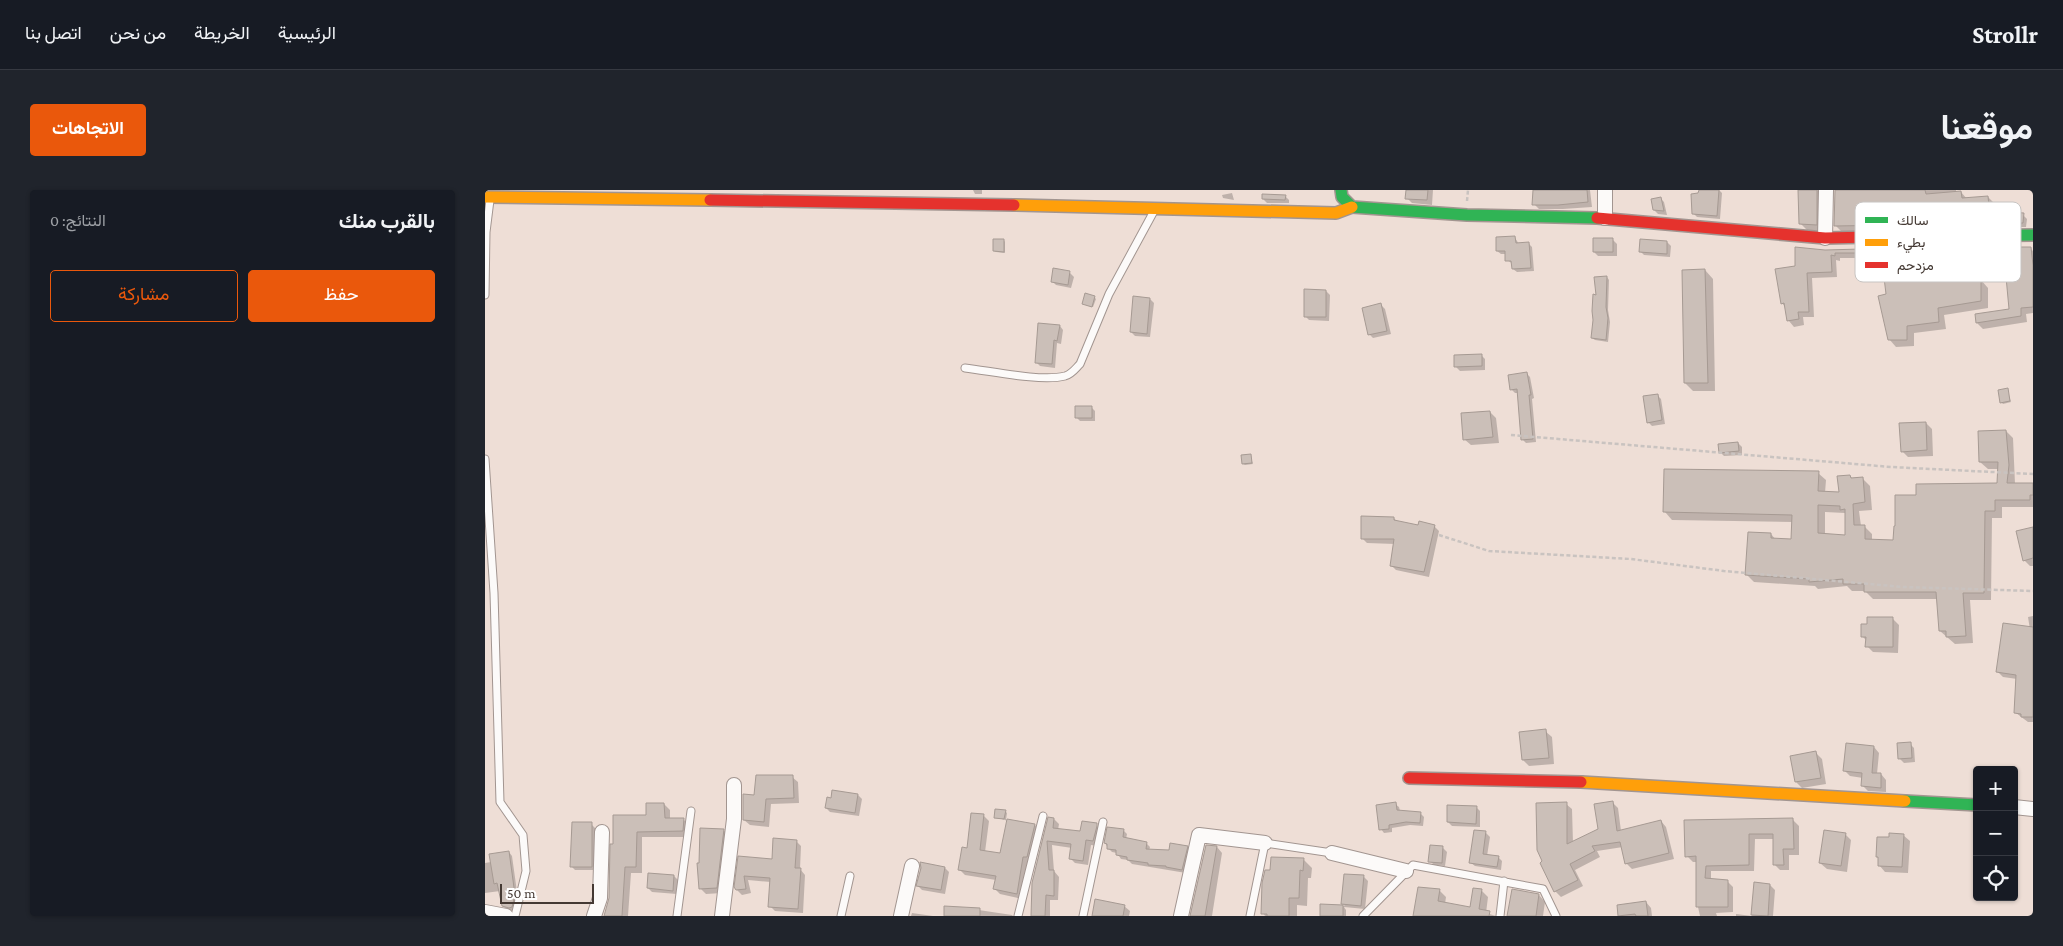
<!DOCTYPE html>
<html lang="ar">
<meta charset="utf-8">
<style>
:root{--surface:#171b24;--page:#20242c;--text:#f1f3f6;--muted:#9ea1a6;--line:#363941;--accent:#ea580c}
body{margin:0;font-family:"Crimson Pro",Vazirmatn,serif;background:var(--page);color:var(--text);direction:rtl}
.controls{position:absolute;right:15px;bottom:15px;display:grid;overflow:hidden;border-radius:5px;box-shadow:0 1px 4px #0004}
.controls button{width:45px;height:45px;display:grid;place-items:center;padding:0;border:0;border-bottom:1px solid var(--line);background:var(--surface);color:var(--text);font:25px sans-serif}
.scale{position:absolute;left:15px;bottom:12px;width:94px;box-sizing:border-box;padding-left:5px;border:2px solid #443933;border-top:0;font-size:14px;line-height:18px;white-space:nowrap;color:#443933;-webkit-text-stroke:4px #fff;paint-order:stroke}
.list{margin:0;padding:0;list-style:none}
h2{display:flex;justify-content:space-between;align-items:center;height:65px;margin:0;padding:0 20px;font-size:21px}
h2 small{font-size:16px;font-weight:400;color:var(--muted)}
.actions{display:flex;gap:10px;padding:15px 20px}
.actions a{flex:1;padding:11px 0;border:1px solid var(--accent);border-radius:5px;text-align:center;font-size:18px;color:var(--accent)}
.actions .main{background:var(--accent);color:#fff}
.icon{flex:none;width:28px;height:28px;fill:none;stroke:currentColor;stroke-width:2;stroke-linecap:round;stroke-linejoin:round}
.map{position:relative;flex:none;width:1548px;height:726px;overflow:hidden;direction:ltr;border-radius:5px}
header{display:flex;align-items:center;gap:30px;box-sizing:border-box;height:70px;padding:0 25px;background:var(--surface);border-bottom:1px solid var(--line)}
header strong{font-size:24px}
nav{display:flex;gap:28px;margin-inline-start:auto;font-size:18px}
.intro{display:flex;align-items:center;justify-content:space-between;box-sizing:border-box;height:120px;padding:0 30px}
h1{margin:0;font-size:35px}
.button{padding:12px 22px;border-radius:5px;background:var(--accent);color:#fff;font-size:18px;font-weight:700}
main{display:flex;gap:30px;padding:0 30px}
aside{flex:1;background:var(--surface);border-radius:5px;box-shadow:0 1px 4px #0004}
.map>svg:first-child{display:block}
</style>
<header>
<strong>Strollr</strong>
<nav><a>الرئيسية</a><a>الخريطة</a><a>من نحن</a><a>اتصل بنا</a></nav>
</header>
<div class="intro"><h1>موقعنا</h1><a class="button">الاتجاهات</a></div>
<main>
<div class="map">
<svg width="1548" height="726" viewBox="0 0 1548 726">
<rect width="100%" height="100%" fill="#eeded6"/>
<!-- shadow -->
<path fill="#0003" fill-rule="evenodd" d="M488,0h9v4h-7z
M922,0h26l-1,15 -20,-2 -5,-5z
M1049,0h56l2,17 -29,2h-24l-5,-5z
M1215,0h19l3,3 -2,26 -23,-2 -4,-4z
M1314,0h29l-5,41 -16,-1 -7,-7z
M1351,0h120v3l5,-1 6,7 21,-2 7,7 1,20 -26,1v5l-128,2 -7,-7z
M747,3l2,7 -11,-2 -1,-3z
M800,6l4,4v3h-22l-4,-4z
M1175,8l4,4 3,13 -9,-1 -4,-4z
M1538,25l4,4 -1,8h-14l-4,-4z
M1030,48l4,6h10l3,3 2,24 -17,1 -4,-3v-5l-6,-4 -1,-6h-5l-4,-3z
M519,50l1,2v11l-9,-1 -2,-1z
M1128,50l4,4v12h-19l-4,-4z
M1182,52l4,4 -1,11 -26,-2 -4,-4z
M1545,58l3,3v62l-7,1 1,8 -44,7 -6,-6 -1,-8 35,-5 -7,-45z
M1445,60l8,7v6l21,-3 7,8 2,12h13l7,8v20l-44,7 2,14 -32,4v13l-18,1 -7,-8 -2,-44z
M1340,61h36l6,7h-27v3l-4,-1 1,17 -25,1 2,39h-11l1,8 -10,2 -5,-6 -3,-13 -4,-5 15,-36z
M1220,80l8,9 2,112h-22l-8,-8z
M585,83l4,4 -3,11 -15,-3 -4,-4z
M1122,87l2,3 -1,30 2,12 -2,20 -13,-2 -3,-2 5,-42z
M841,101l4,4 -1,26 -20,-1 -4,-4z
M609,107l2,2 -3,8 -10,-4z
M665,109l4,4 -4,34 -15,-1 -4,-4z
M896,115l4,4 6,25 -18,4 -4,-4z
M575,136l3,4 -2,14 -4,-1 -2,25 -15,-2 -4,-4z
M996,165l4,4v11l-25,1 -4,-4z
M1041,183l4,4 4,21 -2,1 4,43 -10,1 -4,-4 -4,-46h-3l-4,-4z
M1522,200l4,12 -8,2 -2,-2z
M1172,205l4,4 4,25 -13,2 -4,-4z
M606,217l4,4v10h-15l-4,-4z
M1005,222l6,6 3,25 -28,2 -7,-6z
M1441,233l6,6 1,27 -25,1 -6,-6z
M1521,241l7,7 2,46h18v23h-31v11h-10l-1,82h-21l3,43 -18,1 -15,-13 -2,-32h-65l-8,-8h-13l-5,-5 -29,3 -3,-3 -61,-4 -8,-8 25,-40 5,6 16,1 1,-19 -121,-2 -7,-8 153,-39 8,7 -1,13h15l10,-17 3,3 9,-1 8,8 2,24 -13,1 2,15 4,1 7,7v7h22l24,-45 80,-12 1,-15h-11l-8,-7zM1340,322l20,1 1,23 -21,-1z
M1253,253l4,4v8l-18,1 -4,-4z
M765,265l3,9 -8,1 -2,-1z
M909,328l3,4 22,5 15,-1 5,5 -10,46 -33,-7 -5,-5 4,-21 -28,-1 -5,-5z
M1548,339v41v-4h-3l-6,-6z
M1548,426v33l-5,-32z
M1408,429l6,6 -1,28 -25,-1 -6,-6v-5l-5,-5 6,-11z
M1548,470v62h-5l-12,-9 1,-34 -14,-2 -5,-5z
M1060,541l7,6 2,27 -25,2 -6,-6z
M1425,554l4,4 1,14 -11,1 -4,-4z
M1389,557l5,6 -2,21h4l5,6v12l-18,-1 -5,-5v-8l-13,-2 -5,-5z
M1331,563l6,6 4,25 -24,4 -6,-6z
M307,587l6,5 1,21 -28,1 -2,23 -19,-2 -6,-5 11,-24z
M373,605l4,4 -3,17 -29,-4 -4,-4z
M1127,612l6,6 3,23 40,-10 5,6 8,32 -42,10 -6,-6 -3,-16 -26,4 3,6 -25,13 8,16 -22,11 -6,-6 11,-87 6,5 1,34 26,-14z
M179,614l6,6v9h13l6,6v12h-47v36h-11l-3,43h-23l5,-18 2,-52z
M910,614l4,3 1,4 20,2 4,4 -1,9 -13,-1 -18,3v4l-8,1 -3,-4z
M991,617l4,4v16l-28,-1 -4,-4z
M520,621l2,2 -1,7 29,5 5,6 -18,68 -22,-5 -5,-5 1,-9 -31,-5 -6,-6 24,-54 6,6 -4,31 16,2 7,-33 -13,-4z
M569,629l5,5 -1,6 23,3 15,-8 5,5 -3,16 -7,-1 -3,20 -13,-2 -5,-5 2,-10 -20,-3 2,26 5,6 -1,23h-8v16h-18l1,-31z
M1308,630l6,6v29h-10v15h-9l-6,-6v-25h-19l-1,32h-43v8l16,2 6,6v25l-17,1 1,3h-17l-2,-9 -1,-45h-4l-6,-6 -2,-34z
M106,634l4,4 1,42h-21l-4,-4z
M238,640l6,5 -7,58 -16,1 -5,-5z
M638,640l4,4 -1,5 20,4 4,4 -1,4h21l17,-4 4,4 -5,22 -54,-9 -4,-4 -7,-1 -4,-6 -5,-1 -4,-4 -3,-5z
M990,641l11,2 4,4 -3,19 11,1 4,4 -1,9 -26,-4 -4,-3z
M1360,644l6,6 -4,32 -20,-3 -7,-6z
M1418,645l7,6 -2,32 -23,-1 -6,-7v-6l-2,-2 13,-19z
M311,651l5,5 -1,23 5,6 -2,38 -28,-2 -5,-5 1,-24 -23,-2 3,13 -9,2 -5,-5 2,-33 34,3z
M732,657l5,6 -10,63h-22z
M958,658l4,4 -2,14 -11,-1 -4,-4z
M24,662l3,4 6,43 -3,12 -8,-1 -4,-4 -3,-15 -15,2v-30l6,-1z
M818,669l9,9 -1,10h-3l-1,28 -10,-1v11h-32l-2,-3 9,-42z
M436,674l24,4 4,4 -4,22 -23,-4 -4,-4z
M189,686l4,4 -1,14 -25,-2 -4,-4z
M879,687l4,4 -3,28 -21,-2 2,3v6h-25v-11l24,1 -3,-2z
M1270,693l15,2 5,5 -2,26h-37v-2l16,2z
M934,698l21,3 6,6 -1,7 26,5 11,-18 6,6 -2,16 10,3h-82z
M1028,701l26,4 6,7 -2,14h-35z
M1161,712l5,6 1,8h-33l-1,-10z
M639,716l6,5 -1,5h-36z
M487,719l40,6 1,1h-68z
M427,723l21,3h-22z"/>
<!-- building -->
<path fill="#cbbfb8" stroke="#a69a93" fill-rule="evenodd" d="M921,0h22l-1,10 -22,-1z
M1048,0h54l1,12 -30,3h-26z
M1214,0h20l-2,26 -25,-2 -1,-20 7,-1z
M1313,0h19v35l-18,-1z
M1350,0h90l1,4 35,-3 1,7 26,-2 2,21 -26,2v5l-130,2z
M777,4l24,1 -1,5 -23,-1z
M1176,7l3,14 -11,-1 -2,-11z
M1522,22l17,1 -1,10 -17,1z
M1030,46l1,7 13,-1 2,26 -19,1 -1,-8h-6v-10h-9v-14z
M1108,48h20v14h-20z
M508,49h11v13l-11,-1z
M1155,49l27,2v13l-28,-2z
M1310,57l30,3 36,-1v4h-26v3l-4,-1 1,17 -25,1 2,39h-11l1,7 -12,2 -3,-18 -3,1 -6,-35 20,-3z
M1519,57h27l2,18v42l-12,1v8l-45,7 -1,-9 34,-5 -4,-43h-2z
M1446,58l1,15 27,-4 3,20h19v22l-43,7 1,14 -32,4v14h-19l-10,-44 8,-2 -4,-33 5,-1 -1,-7h3v-4z
M568,78l17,3 -2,14 -17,-3z
M1220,79l3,114h-24l-2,-113z
M1122,86l-1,31 2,11 -2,22 -15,-2 2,-18 -1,-9 1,-17 3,1 -2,-18z
M819,99l22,1v27h-22z
M600,103l10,3 -3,11 -10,-3z
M648,106l17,2 -3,36 -17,-2z
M896,113l6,28 -19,4 -6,-27z
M553,133l22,2 -3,16 -3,-1 -2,24 -17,-1z
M997,164v12l-28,1v-12z
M1042,182l4,23h-2l4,44 -12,1 -4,-51 -7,1 -2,-15z
M1523,198l2,13 -10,2 -2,-13z
M1173,204l4,26 -15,3 -4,-27z
M590,216h17v12h-17z
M1005,221l3,26 -30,3 -2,-27z
M1441,232l1,28 -26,2 -2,-29z
M1521,240l3,35 -2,18h26v12h-3v5h-35v11h-10l-1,82h-21l3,43 -20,1v-6h-7l-3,-39h-72v-8h-21v-5l-34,3v-3l-64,-4 3,-43 23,1v5l20,1 1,-24 -129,-3 1,-43 155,2 -1,20 21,1 -2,-16 13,-1 1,3 12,-1 2,25 -12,2 1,21h11v14l28,1 1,-14h1v-31h21v-11l81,-1 1,-21h-19l-1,-31zM1333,315l22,1v4l5,-1v26l-27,-2z
M1253,252l1,9 -20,2 -1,-9z
M766,264l1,9 -10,1 -1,-9z
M876,326l33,1v3l24,5 1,-4 16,4 -11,47 -34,-6 4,-27h-33z
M1548,337v31l-10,3 -7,-30z
M1382,427h26v30h-28l1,-10h-5v-13h6z
M1518,433l30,4v90h-12v-3l-7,-1 2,-38 -20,-3z
M1061,539l3,29 -27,2 -3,-28z
M1426,552l1,16 -14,1 -1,-16z
M1361,553l28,3 -2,27h9v15l-20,-2 1,-13 -19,-2z
M1331,561l5,27 -26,4 -5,-26z
M271,585h37l1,23 -28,1 -2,23 -21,-2v-26l11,1z
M347,600l26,4 -3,19 -30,-5 2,-11 4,1z
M1128,611l4,30 44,-11 8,33 -44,11 -5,-22 -28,4 3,5 -25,13 8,16 -24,12 -14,-29 2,-2 -5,-11 -1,-47 31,-1v42l31,-15 -4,-25z
M911,612l1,8 24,2 -1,11 -14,-1 -17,3v4l-10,1 -3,-25z
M161,613h18l1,15h19l-1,13 -46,1 -1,35h-11l-3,49h-18l5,-18 1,-54h3v-29h33z
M962,615l30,1 -1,18 -29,-2z
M510,619l11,1 -2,9 -10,-1z
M486,623l13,1 -4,36 20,3 7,-34 28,5 -8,33h-4l-6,37 -24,-5 3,-13 -38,-6 4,-23 5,1z
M563,627l6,1 -1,10 27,3 2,-10 15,2v3l-4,15 -7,-1 -3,21 -14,-2 2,-15 -24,-3 2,29h5v26l-8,-1 -1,21h-14l1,-33z
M1308,628l1,31h-11l1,16h-11v-31h-24v31l-43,1 -1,12 23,2v27h-32v-51l-11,1 -1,-37z
M87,632h20v45h-22z
M622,637l17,2 -1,8 24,5 -1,7 23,1 1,-7 18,3 -6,24 -16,-3v-1l-18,-1v-2l-21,-3v-3l-11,-2v-5l-9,-1v-5l-3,-1z
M215,638l24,1 -7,59 -18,1 -2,-26h2z
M989,640l12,1 -3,23 16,2 -2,11 -28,-4z
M1339,640l22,3 -5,33 -22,-3z
M1404,643l15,1 -2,33 -24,-1v-9h-2l1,-20h12z
M288,648l24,2 -2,28h6l-3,41 -30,-2 2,-29 -26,-2 2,13 -10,1 -2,-3 4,-31 34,3z
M721,655l11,1 -12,70h-15z
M945,655l13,1 -1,17 -14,-1z
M24,661l6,44 -3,12 -3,1 -7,-2 -5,-23 -3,1 -5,-30z
M786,667l33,1 -1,13 -3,-1 -1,28h-10v18h-22v-2h-6l1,-31 3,-13h5z
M435,672l25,5 -4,23 -25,-4 5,-18z
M163,683l26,2 -1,16 -26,-3z
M859,684l20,1 -3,31 -20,-2z
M1269,692l16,2 -2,32 -17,-1z
M933,697l22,2 -2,12 32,6 3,-19 9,1 -3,20 11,2 -1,5h-76z
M1027,699l27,5 -3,22h-29z
M610,709l30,6 -2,11h-31z
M1161,711l2,15h-12l-1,-2 -17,2 -1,-11z
M835,714l23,1v11h-23z
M459,716l36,2v8h-36z"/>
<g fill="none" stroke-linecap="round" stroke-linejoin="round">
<!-- lane casing -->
<g stroke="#a29590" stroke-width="9">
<path id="lane" d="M0,105l1,-63 4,-32
M480,178c26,3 76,14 100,8 7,-2 10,-7 15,-12l29,-70 45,-83
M0,269l9,134 6,209 23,33 3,36 -11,45
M192,726l14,-105
M356,726l9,-40
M533,726l25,-100
M598,726l20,-94
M765,726l15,-73 67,10
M878,726l50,-51 130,24 13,27
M1015,726l4,-35"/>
</g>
<!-- street casing -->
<g stroke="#a29590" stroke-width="16">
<path id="street" d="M1120,28v-28
M1340,48l1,-48
M1529,617l19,2
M847,663l74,18
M0,722l21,4
M109,726l6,-18 2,-66
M237,726l12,-97v-34
M416,726l11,-50
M696,726l18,-81 66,8"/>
</g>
<!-- fast casing -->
<g stroke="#a29590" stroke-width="14">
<path id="fast" d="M856,0l1,7 10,10 115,8 130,3
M1387,47l161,-2
M1420,611l72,4"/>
</g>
<!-- slow casing -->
<g stroke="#a29590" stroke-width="14">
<path id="slow" d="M0,7l225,3
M529,15l322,8 16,-6
M1096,592l324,19"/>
</g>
<!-- jam casing -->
<g stroke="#a29590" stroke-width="14">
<path id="jam" d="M225,10l304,5
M1112,28l228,20 47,-1
M924,588l172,4"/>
</g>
<!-- path -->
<path stroke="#c9c3c0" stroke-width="2.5" stroke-dasharray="4 2.5" stroke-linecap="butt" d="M982,11l1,-11
M1026,245l380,32 142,7
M954,345l50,16 142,8 93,12 179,16 130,4"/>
<!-- lane -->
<use href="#lane" stroke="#fcfaf9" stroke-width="7"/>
<!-- street -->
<use href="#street" stroke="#fcfaf9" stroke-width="14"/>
<!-- fast -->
<use href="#fast" stroke="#30b455" stroke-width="11"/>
<!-- slow -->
<use href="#slow" stroke="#ff9f0a" stroke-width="11"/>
<!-- jam -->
<use href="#jam" stroke="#e5322d" stroke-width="11"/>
</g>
<!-- legend -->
<rect x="1370" y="12" width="166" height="80" rx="8" fill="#fff" stroke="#c7c4c2" stroke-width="1"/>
<rect x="1380" y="27" width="23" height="6" fill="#30b455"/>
<rect x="1380" y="49" width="23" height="7" fill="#ff9f0a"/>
<rect x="1380" y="72" width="23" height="6" fill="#e5322d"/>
<g font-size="14" fill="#443933">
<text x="1412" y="35">سالك</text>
<text x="1412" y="57">بطيء</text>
<text x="1412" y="80">مزدحم</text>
</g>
</svg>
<div class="controls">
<button>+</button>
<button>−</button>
<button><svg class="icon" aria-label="locate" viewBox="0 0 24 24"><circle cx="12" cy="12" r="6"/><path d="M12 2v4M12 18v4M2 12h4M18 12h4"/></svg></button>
</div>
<div class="scale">50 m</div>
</div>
<aside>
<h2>بالقرب منك<small>النتائج: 0</small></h2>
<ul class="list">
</ul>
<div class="actions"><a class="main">حفظ</a><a>مشاركة</a></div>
</aside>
</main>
